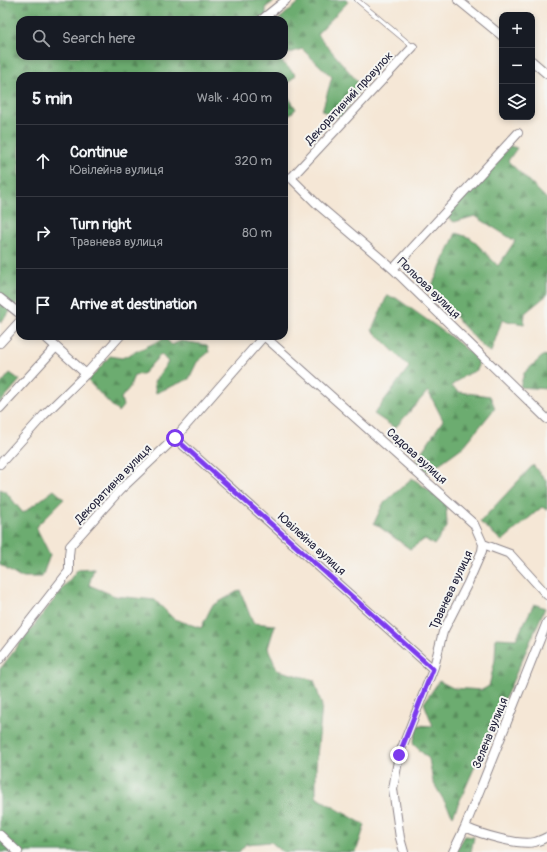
<!DOCTYPE html>
<meta charset="utf-8">
<style>
:root{--surface:#171b24;--page:#20242c;--text:#f1f3f6;--muted:#9ea1a6;--line:#363941}
body{margin:0;font-family:Pangolin,sans-serif;background:var(--page);color:var(--text)}
.controls{position:absolute;right:12px;top:12px;display:grid;overflow:hidden;border-radius:8px;box-shadow:0 2px 6px #0003}
.controls button{width:36px;height:36px;display:grid;place-items:center;padding:0;border:0;border-bottom:1px solid var(--line);background:var(--surface);color:var(--text);font:20px sans-serif}
.stop{position:absolute;width:12px;height:12px;margin:-9px;border:3px solid #7c3aed;border-radius:50%;background:#fff}
.stop.end{background:#7c3aed;border-color:#fff;box-shadow:0 1px 4px #0008}
.list{margin:0;padding:0;list-style:none}
h2{display:flex;justify-content:space-between;align-items:center;height:52px;margin:0;padding:0 16px;font-size:17px}
h2 small{font-size:13px;font-weight:400;color:var(--muted)}
.list li{display:grid;grid-template-columns:26px 1fr auto;gap:12px;align-items:center;box-sizing:border-box;height:72px;padding:0 16px;border-top:1px solid var(--line)}
.list b{display:block;font-size:15px;white-space:nowrap}
.list p{margin:0;font-size:13px;white-space:nowrap;color:var(--muted)}
.list em{font-size:13px;font-style:normal;color:var(--muted)}
.icon{flex:none;width:22px;height:22px;fill:none;stroke:currentColor;stroke-width:2;stroke-linecap:round;stroke-linejoin:round}
.map{position:relative;flex:none;width:547px;height:852px;overflow:hidden}
.search{position:absolute;background:var(--surface);box-shadow:0 2px 6px #0003;left:16px;top:16px;width:272px;height:44px;display:flex;align-items:center;gap:10px;box-sizing:border-box;padding:0 14px;border-radius:12px;color:var(--muted);font-size:15px}
.panel{position:absolute;background:var(--surface);box-shadow:0 2px 6px #0003;left:16px;top:72px;width:272px;height:268px;border-radius:12px}
.map>svg:first-child{display:block}
</style>
<div class="map">
<svg width="547" height="852" viewBox="0 0 547 852">
<defs>
<pattern id="forest-firs" width="22" height="20" patternUnits="userSpaceOnUse"><rect width="22" height="20" fill="#6cac6f"/><path d="M5 1l3.5 6h-7zM16 11l3.5 6h-7z" fill="#588c5c"/></pattern>
</defs>
<rect width="100%" height="100%" fill="#f6f6f2"/>
<filter id="ink" filterUnits="userSpaceOnUse"><feTurbulence type="fractalNoise" baseFrequency=".025" numOctaves="2"/><feDisplacementMap in="SourceGraphic" scale="8" xChannelSelector="R" yChannelSelector="G"/><feConvolveMatrix kernelMatrix="1 2 1 2 8 2 1 2 1" color-interpolation-filters="sRGB"/></filter>
<filter id="wash" filterUnits="userSpaceOnUse"><feTurbulence type="fractalNoise" baseFrequency=".012" numOctaves="4" result="noise"/><feDisplacementMap in="SourceGraphic" scale="16" xChannelSelector="R" yChannelSelector="G"/><feGaussianBlur stdDeviation="0.9" result="paint"/><feColorMatrix in="noise" values="0 0 0 0 0 0 0 0 0 0 0 0 0 0 0 0 0 1.4 0 .05"/><feComposite in="paint" operator="in"/></filter>
<g filter="url(#wash)">
<rect width="100%" height="100%" fill="#f5e7d6"/>
<!-- forest -->
<path fill="url(#forest-firs)" stroke="#476755" d="M0,0h276l-10,7v13h-246v36h261l-3,2 18,17 -12,12v-11h-264v224l-20,23z
M302,0h44l2,2 -31,32 45,53 -22,31 -18,-7 10,-34 -30,-28 -18,6v-35h-6z
M284,90l12,19 -12,10z
M510,146l7,2 -9,13 39,38v96l-22,18 -1,11 -22,-4 -11,32 -6,-3 -55,-59 26,-57 15,5 27,28 17,-25 -40,-25 -21,6 -9,-7z
M387,296l9,2 51,36 32,25 -2,11 -13,6 -13,10 8,6 31,4 5,12 -31,38 -36,26 -12,-12 27,-40 -15,-29 -33,37 -21,-14 35,-47 -37,-37z
M165,338l7,7 9,-4 26,4 2,7 -12,10 -8,17 -33,14 -2,-11 14,-20 -7,-8 -18,20 -9,1 -4,12 -9,11 2,8 -5,6 -30,-31 22,-25 12,2z
M544,355l3,1v33l-27,-2 4,-14z
M10,373l10,7 -20,23v-18z
M533,465l14,16v29l-5,-3 -40,34 -22,-19z
M412,478l34,24 1,25 -13,18 -9,-6 -15,10 -36,-26 9,-19z
M0,489l6,3 17,21 31,-23 10,9 -28,28 14,28 -8,22h-23l-19,-12z
M94,568l-5,17 26,11 40,4 19,19 27,9 11,-22 28,-16 13,33 22,2 -7,23 9,22 37,10 8,26 -6,60v31l49,28 -9,27h-73l-12,-10 -25,2 -7,8h-239v-183l78,-100z
M534,604l11,4 -92,208 -20,-34 -4,-23 -16,-15 5,-19 15,1 -9,-23 15,-22 14,7 29,2 7,-4 6,-26 1,-22 20,1z
M465,836l9,1 -3,15h-16z"/>
</g>
<g filter="url(#ink)">
<g fill="none" stroke-linecap="round" stroke-linejoin="round">
<!-- service casing -->
<g stroke="#8c8488" stroke-width="5.5">
<path id="service" d="M357,0l56,47"/>
</g>
<!-- minor casing -->
<g stroke="#8c8488" stroke-width="10">
<path id="minor" d="M458,0l44,36
M261,20l25,-20
M532,61l15,13
M284,177l7,1 122,-131
M291,178l27,27 75,64 154,150
M393,269l125,-136
M0,298l20,16
M44,336l42,38
M264,336l210,188 9,20 27,10 37,41
M0,343l20,-22
M0,408l56,-61
M175,438l258,231
M0,464l44,-49 42,-41 34,-38
M0,659l69,-88v-15l1,-10 50,-56 55,-52 89,-102
M465,827c15,7 54,19 70,15 4,-1 8,-3 12,-5
M0,835l18,17
M404,852l-4,-14 -7,-49 6,-34 35,-88 9,-35 25,-49 14,-32 1,-7
M453,852l12,-25 82,-205"/>
</g>
<!-- service -->
<use href="#service" stroke="#fff" stroke-width="4"/>
<!-- minor -->
<use href="#minor" stroke="#fff" stroke-width="8"/>
</g>
</g>
<g fill="none" stroke-linecap="round" stroke-linejoin="round" filter="url(#ink)">
<!-- route -->
<path stroke="#7c3aed" stroke-width="5" d="M175,438l258,231 -34,86"/>
</g>
<g text-anchor="middle" stroke-width="4" stroke-linejoin="round" paint-order="stroke">
<!-- street labels -->
<g font-size="12" fill="#22223b" stroke="#f6f6f2">
<text transform="translate(349 98) rotate(-47)" y="4">Декоративний провулок</text>
<text transform="translate(429 288) rotate(44)" y="4">Польова вулиця</text>
<text transform="translate(417 456) rotate(42)" y="4">Садова вулиця</text>
<text transform="translate(113 484) rotate(-46)" y="4">Декоративна вулиця</text>
<text transform="translate(312 544) rotate(42)" y="4">Ювілейна вулиця</text>
<text transform="translate(451 590) rotate(-65)" y="4">Травнева вулиця</text>
<text transform="translate(490 733) rotate(-68)" y="4">Зелена вулиця</text>
</g>
</g>
</svg>
<div class="controls">
<button>+</button>
<button>−</button>
<button><svg class="icon" aria-label="layers" viewBox="0 0 24 24"><path d="M12 4l9 5-9 5-9-5zM3 14l9 5 9-5"/></svg></button>
</div>
<div class="stop" style="left:175px;top:438px"></div>
<div class="stop end" style="left:399px;top:755px"></div>
<div class="search"><svg class="icon" aria-label="search" viewBox="0 0 24 24"><circle cx="10" cy="10" r="6"/><path d="M15 15l6 6"/></svg>Search here</div>
<section class="panel">
<h2>5 min<small>Walk · 400 m</small></h2>
<ul class="list">
<li><svg class="icon" aria-label="ahead" viewBox="0 0 24 24"><path d="M12 20V5M6 11l6-6 6 6"/></svg><div><b>Continue</b><p>Ювілейна вулиця</p></div><em>320 m</em></li>
<li><svg class="icon" aria-label="right" viewBox="0 0 24 24"><path d="M7 20v-9h11M14 6l5 5-5 5"/></svg><div><b>Turn right</b><p>Травнева вулиця</p></div><em>80 m</em></li>
<li><svg class="icon" aria-label="arrive" viewBox="0 0 24 24"><path d="M6 21V4h12l-3 4 3 4H6"/></svg><div><b>Arrive at destination</b></div></li>
</ul>
</section>
</div>
